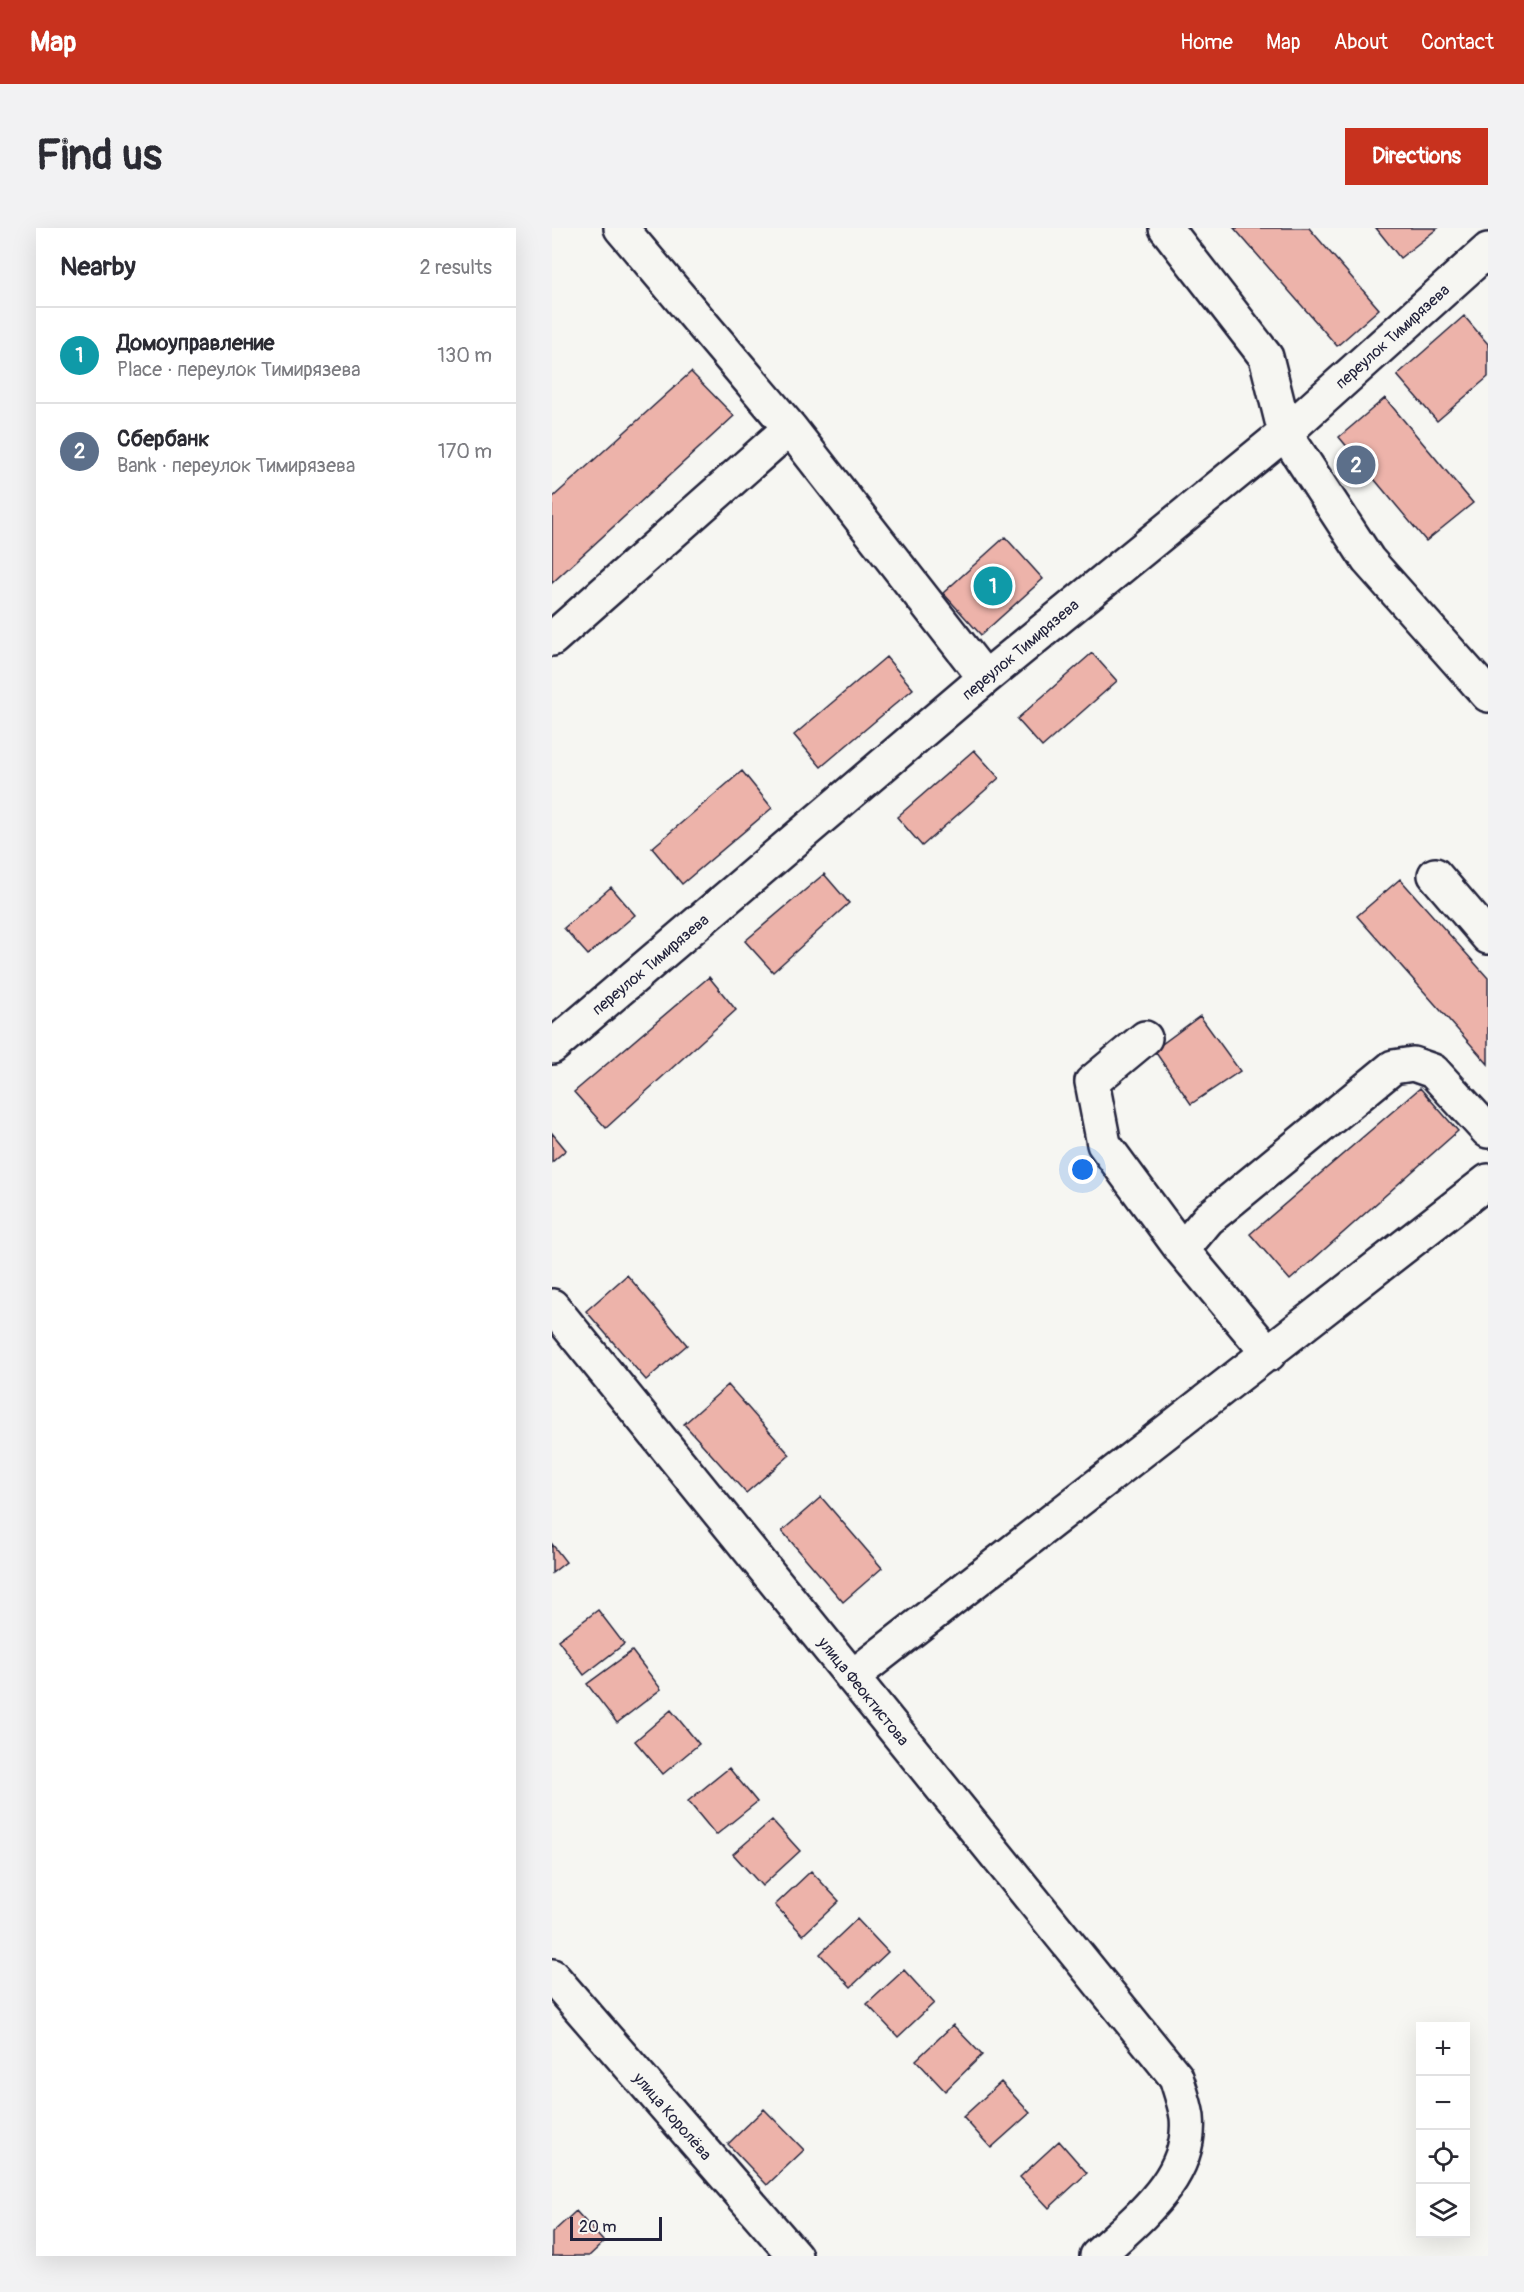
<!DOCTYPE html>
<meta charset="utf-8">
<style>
:root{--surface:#fff;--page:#f2f2f3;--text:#2b2b33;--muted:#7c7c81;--line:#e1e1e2;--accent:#c8321e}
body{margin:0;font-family:Pangolin,sans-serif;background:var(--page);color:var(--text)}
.controls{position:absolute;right:18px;bottom:18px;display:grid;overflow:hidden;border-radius:0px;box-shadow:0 6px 24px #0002}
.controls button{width:54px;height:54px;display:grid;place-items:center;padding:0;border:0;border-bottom:2px solid var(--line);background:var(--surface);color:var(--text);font:30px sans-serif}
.scale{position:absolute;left:18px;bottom:15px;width:92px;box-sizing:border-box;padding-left:6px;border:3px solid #22223b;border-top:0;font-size:16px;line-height:21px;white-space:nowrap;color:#22223b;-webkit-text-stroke:4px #f6f6f2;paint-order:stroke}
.you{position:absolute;left:531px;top:942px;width:21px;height:21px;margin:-15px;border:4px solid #fff;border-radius:50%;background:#1a73e8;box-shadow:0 0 0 9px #1a73e833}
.badge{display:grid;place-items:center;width:39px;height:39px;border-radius:50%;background:var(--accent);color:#fff;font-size:20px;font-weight:700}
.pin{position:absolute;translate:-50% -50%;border:3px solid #fff;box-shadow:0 2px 6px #0006}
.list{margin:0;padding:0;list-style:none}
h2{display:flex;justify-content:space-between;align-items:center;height:78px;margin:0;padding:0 24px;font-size:26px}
h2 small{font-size:20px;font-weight:400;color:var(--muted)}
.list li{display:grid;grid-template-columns:39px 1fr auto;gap:18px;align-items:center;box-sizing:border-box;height:96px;padding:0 24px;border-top:2px solid var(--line)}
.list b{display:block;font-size:22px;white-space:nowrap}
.list p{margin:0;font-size:20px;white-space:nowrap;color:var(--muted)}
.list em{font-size:20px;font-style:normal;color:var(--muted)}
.icon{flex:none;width:33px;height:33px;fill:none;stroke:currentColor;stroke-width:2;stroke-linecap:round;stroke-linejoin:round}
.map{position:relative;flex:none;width:936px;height:2028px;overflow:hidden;border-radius:0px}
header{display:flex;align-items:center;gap:36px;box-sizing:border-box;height:84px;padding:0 30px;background:var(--accent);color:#fff}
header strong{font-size:28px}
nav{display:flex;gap:33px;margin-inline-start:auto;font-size:21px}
.intro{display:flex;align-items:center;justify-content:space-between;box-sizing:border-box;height:144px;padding:0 36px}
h1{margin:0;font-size:42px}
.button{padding:15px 27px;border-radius:0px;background:var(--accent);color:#fff;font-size:21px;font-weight:700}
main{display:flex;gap:36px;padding:0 36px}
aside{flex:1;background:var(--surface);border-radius:0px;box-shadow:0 6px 24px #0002}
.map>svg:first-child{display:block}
</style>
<header>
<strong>Map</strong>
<nav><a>Home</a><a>Map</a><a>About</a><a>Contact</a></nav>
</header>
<div class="intro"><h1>Find us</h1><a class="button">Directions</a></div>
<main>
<aside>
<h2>Nearby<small>2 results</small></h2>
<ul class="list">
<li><span class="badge" style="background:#0f9aa8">1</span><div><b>Домоуправление</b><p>Place · переулок Тимирязева</p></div><em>130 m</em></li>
<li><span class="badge" style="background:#5c6f8a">2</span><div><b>Сбербанк</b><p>Bank · переулок Тимирязева</p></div><em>170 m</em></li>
</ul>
</aside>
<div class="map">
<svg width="936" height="2028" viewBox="0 0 936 2028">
<rect width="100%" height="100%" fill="#f6f6f2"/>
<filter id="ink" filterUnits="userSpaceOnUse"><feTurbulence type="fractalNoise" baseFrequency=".0167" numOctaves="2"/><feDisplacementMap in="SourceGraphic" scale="12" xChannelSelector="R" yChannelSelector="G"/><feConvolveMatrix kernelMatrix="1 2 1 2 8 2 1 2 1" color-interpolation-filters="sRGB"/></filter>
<g filter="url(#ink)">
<!-- building -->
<path fill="#edb3aa" stroke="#22223b" stroke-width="1.5" d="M682,0h75l70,81 -42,37z
M824,0h62l-38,30z
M912,88l24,28v33l-51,44 -40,-46z
M139,144l43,44 -182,167v-85z
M833,170l88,105 -47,38 -87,-104z
M453,309l38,42 -62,56 -38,-42z
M540,425l25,28 -75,66 -25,-28z
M334,429l27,32 -92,78 -27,-32z
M422,522l25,28 -77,68 -25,-29z
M190,543l30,37 -90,76 -30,-36z
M272,646l25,29 -76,69 -28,-31z
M848,651l88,99v86l-131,-148z
M59,659l24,28 -47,40 -24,-27z
M157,749l27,33 -130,118 -32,-36z
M648,788l40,55 -49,33 -37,-54z
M868,860l38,43 -168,149 -40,-46z
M0,905l14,17 -14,12z
M75,1047l60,70 -41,35 -60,-69z
M176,1157l62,70 -44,38 -62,-69z
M269,1269l61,71 -39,34 -61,-71z
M0,1316l14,18 -14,11z
M46,1382l26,34 -40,31 -26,-35z
M80,1423l29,38 -44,34 -30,-39z
M119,1482l28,34 -36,30 -28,-33z
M177,1540l28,34 -41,33 -28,-34z
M220,1592l28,31 -38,35 -29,-32z
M259,1643l28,30 -36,34 -28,-30z
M305,1691l31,33 -37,35 -31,-33z
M352,1742l30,33 -36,34 -31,-33z
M401,1797l29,30 -37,36 -29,-31z
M449,1854l29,31 -39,35 -28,-31z
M212,1881l40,41 -37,35 -39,-41z
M507,1913l28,32 -38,35 -29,-31z
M24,1983l28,31 -15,14h-37v-23z"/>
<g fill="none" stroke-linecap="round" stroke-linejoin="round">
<!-- minor casing -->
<g stroke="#22223b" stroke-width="38">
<path id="minor" d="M69,0l169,200 195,250
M614,0l100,129 19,76 83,127 120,135
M0,411l238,-211
M883,647l53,62
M593,810l-53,44 12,62 78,106 87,104
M0,819l433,-369 300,-245 203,-183
M630,1022l26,-31 185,-152 20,-3 20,7 55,60
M0,1078l624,771c4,13 9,27 11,40 6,61 -51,102 -90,139
M300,1449l636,-496
M0,1748l243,280"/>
</g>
<!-- minor -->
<use href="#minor" stroke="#f6f6f2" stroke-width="33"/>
</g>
</g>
<g text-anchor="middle" stroke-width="5" stroke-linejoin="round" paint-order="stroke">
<!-- street labels -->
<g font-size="16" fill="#22223b" stroke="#f6f6f2">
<text transform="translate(840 108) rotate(-42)" y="6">переулок Тимирязева</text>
<text transform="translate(468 421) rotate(-40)" y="6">переулок Тимирязева</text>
<text transform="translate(98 736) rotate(-40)" y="6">переулок Тимирязева</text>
<text transform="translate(312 1463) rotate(51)" y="6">улица Феоктистова</text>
<text transform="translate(121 1888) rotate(49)" y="6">улица Королёва</text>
</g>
</g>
</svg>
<div class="controls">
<button>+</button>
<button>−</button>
<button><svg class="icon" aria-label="locate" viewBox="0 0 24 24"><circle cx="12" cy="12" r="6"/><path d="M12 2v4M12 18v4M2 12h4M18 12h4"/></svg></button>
<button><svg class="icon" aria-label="layers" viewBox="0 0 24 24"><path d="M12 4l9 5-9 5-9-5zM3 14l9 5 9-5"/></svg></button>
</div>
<div class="scale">20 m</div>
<div class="you"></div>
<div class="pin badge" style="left:441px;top:358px;background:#0f9aa8">1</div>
<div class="pin badge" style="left:804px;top:237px;background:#5c6f8a">2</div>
</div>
</main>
